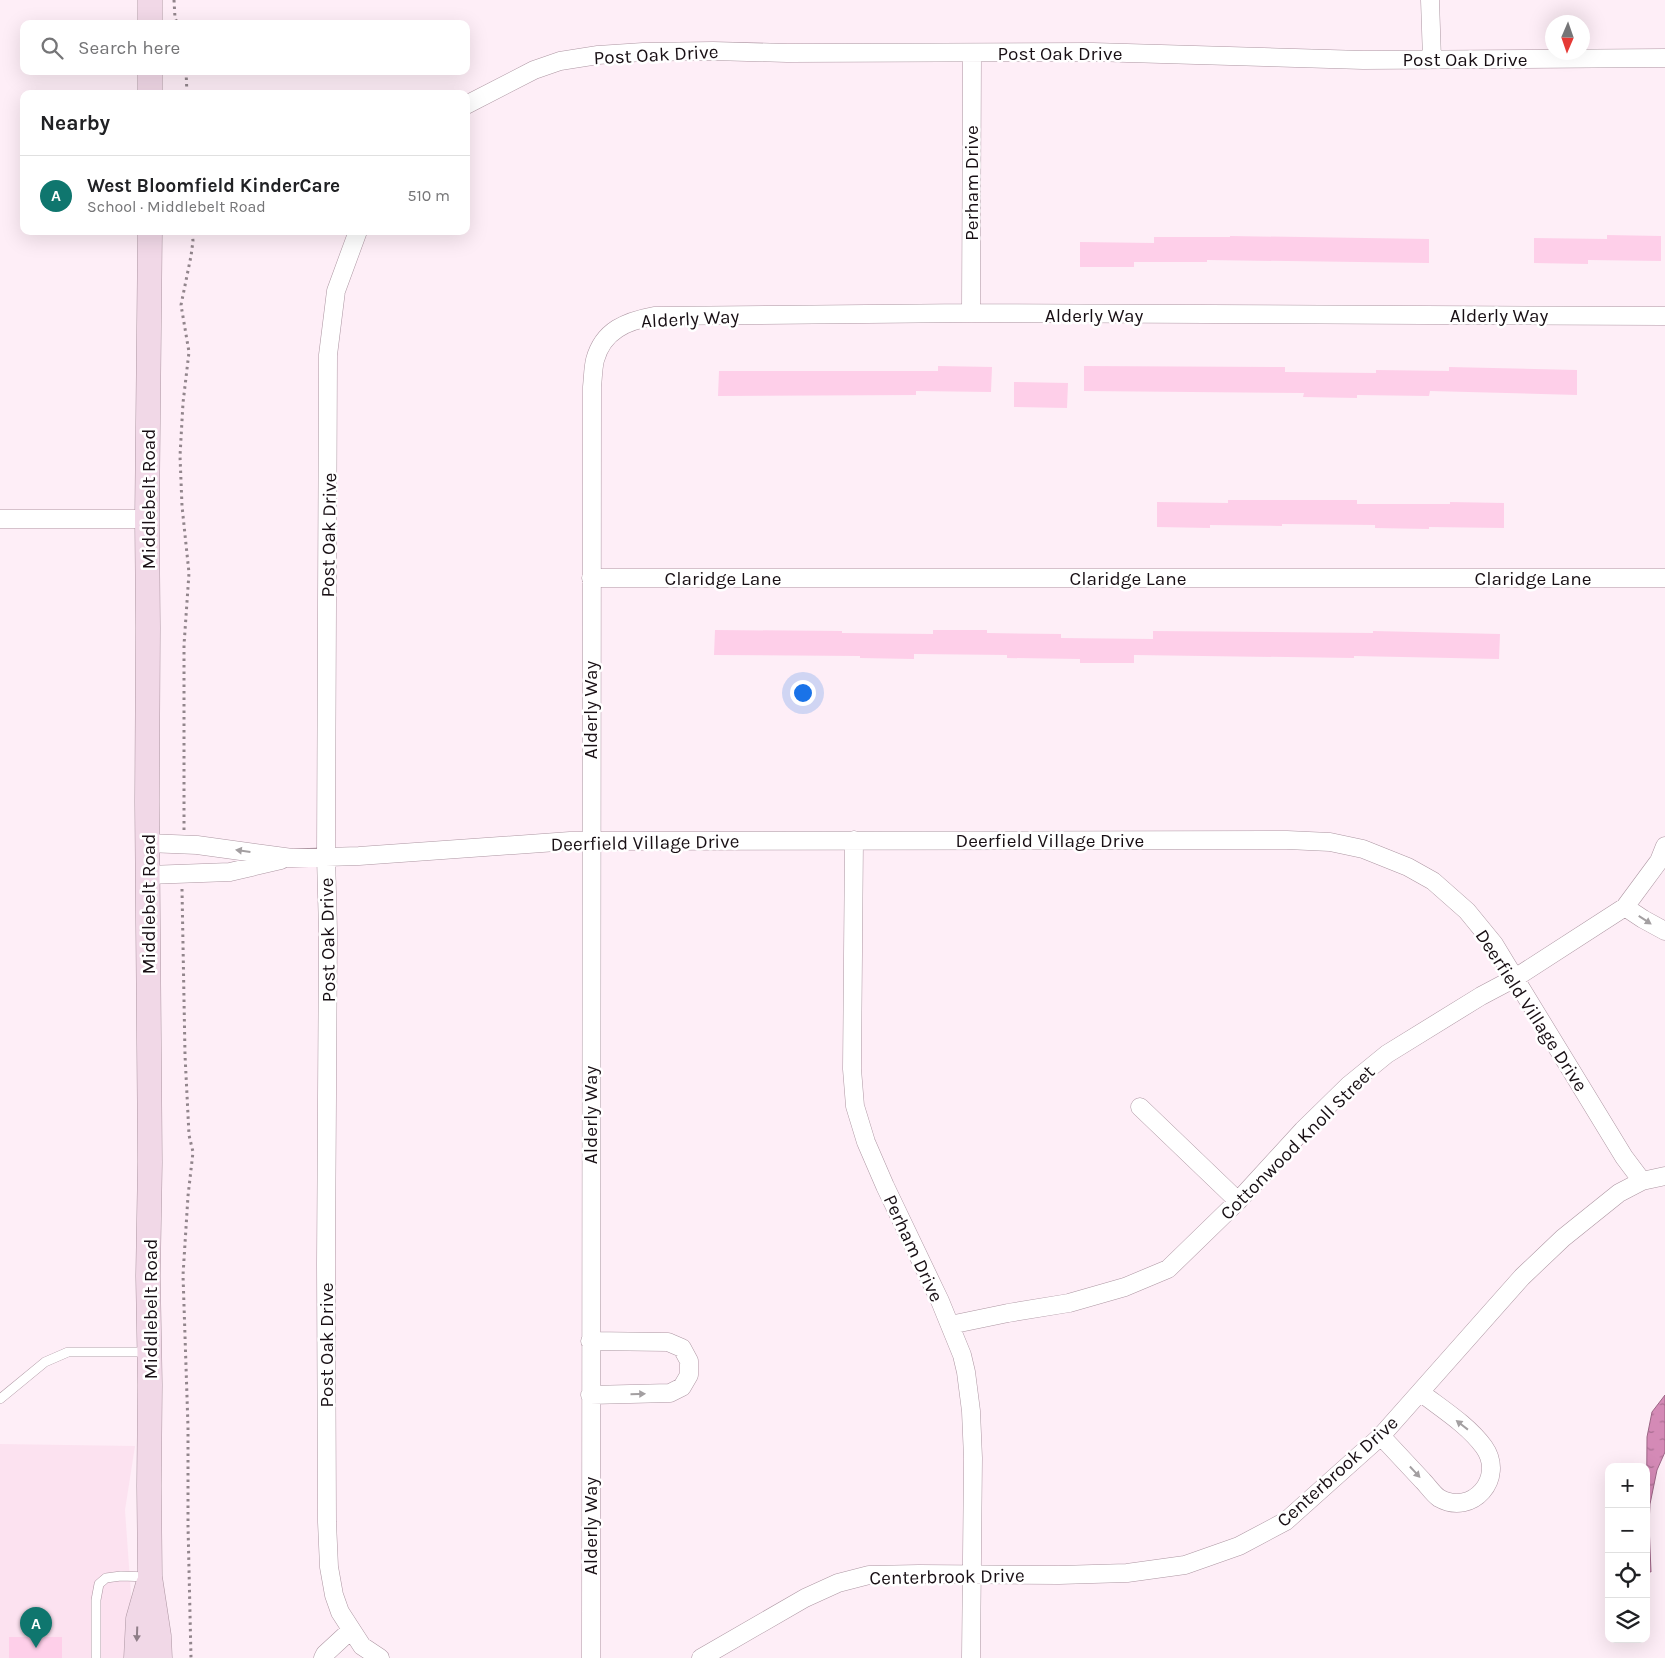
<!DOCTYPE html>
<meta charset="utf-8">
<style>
:root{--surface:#fff;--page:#f6f6f6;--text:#202124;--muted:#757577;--line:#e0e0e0;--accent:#0f766e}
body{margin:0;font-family:Karla,sans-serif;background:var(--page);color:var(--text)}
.controls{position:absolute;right:15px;bottom:15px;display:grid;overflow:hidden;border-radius:10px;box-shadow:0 5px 20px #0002}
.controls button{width:45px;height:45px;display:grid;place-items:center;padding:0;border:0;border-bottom:1px solid var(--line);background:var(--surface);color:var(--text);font:25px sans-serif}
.compass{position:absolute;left:1545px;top:15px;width:45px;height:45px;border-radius:50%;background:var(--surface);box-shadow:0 5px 20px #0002;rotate:182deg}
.you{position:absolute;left:802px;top:692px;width:18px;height:18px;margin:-12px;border:4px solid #fff;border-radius:50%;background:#1a73e8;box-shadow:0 0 0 8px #1a73e833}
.badge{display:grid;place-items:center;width:32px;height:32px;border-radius:50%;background:var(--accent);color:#fff;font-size:16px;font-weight:700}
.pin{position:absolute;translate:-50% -41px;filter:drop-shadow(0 1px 2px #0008)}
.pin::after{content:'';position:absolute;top:26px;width:18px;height:15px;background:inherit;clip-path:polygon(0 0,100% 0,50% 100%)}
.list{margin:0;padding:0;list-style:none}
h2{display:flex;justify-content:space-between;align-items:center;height:65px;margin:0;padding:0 20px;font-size:21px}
h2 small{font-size:16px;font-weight:400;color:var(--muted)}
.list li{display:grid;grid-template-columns:32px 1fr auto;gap:15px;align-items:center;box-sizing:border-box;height:80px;padding:0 20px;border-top:1px solid var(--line)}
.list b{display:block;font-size:19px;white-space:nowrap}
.list p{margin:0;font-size:16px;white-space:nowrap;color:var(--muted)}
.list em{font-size:16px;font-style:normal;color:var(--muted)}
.icon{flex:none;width:28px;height:28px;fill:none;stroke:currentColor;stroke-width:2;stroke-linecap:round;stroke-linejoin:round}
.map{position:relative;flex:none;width:1665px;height:1658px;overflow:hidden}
.search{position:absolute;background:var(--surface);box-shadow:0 5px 20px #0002;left:20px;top:20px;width:450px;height:55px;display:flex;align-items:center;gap:12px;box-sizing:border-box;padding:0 18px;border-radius:10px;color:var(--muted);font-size:19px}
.panel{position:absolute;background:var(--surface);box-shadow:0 5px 20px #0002;left:20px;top:90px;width:450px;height:145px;border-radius:10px}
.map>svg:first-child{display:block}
</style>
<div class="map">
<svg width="1665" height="1658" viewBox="0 0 1665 1658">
<defs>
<pattern id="water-ripples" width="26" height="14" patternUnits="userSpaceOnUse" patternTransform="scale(1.25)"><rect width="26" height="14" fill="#d48ab6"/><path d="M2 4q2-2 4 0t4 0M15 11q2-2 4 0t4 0" fill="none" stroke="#ab6f93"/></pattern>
</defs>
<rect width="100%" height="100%" fill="#feeef7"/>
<!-- built -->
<path fill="#fce2f0" d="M0,1444l135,2 -10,64 7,98 -4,50h-128z"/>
<!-- water -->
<path fill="url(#water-ripples)" stroke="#9c6585" d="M1665,1395v57l-8,18 -7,34 -1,20 2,48 -5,-1 1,-134 5,-25z"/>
<!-- building -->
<path fill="#fecfe9" d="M1607,235l54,1v25l-73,-1v4l-54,-1v-25l73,1z
M1230,236l199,3v24l-222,-3v2h-73v5h-54v-25l74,1v-6h76z
M938,366l54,1 -1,25 -75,-1v4l-198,1 1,-25h219z
M1084,366l201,1v5l91,1v-3l73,1v-4l128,3v25l-147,-4 -1,5 -72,-1v3l-54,-1 1,-4 -220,-2z
M1014,382l54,1 -1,25 -53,-1z
M1228,500h129v4h93v-2l54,1v25l-75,-1v2l-54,-1v-3l-93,-1v2l-72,-1v3l-53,-1v-25l71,1z
M715,630l127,1v2l91,1v-4h54v3l74,1v4l92,1v-8l220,2v-2l127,3 -1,25 -145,-3v2l-220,-3v8h-54v-4l-73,-1v-3l-93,-1v5l-54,-1v-2l-146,-1z
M9,1637h53v21h-53z"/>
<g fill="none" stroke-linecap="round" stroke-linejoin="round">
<!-- lane casing -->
<g stroke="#ad96a2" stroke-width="10">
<path id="lane" d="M0,1399l45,-37 23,-10h81
M96,1658v-58l3,-16 7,-6 15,-2 28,1"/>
</g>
<!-- street casing -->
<g stroke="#ad96a2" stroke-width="19">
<path id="street" d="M1430,0l2,59
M466,105l68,-35 26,-9 38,-6 45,-3 70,-1 74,2 306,-1 270,8 302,-2
M358,231l-22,60 -8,64 -2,502 2,74 -2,332 1,259 2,45 5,28 6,17 22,34 18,12
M971,313l1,-260
M0,519h147
M591,578h1074
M854,840l-2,229 3,37 11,36 19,44 55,115 22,54 4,17 5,39 2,47 -2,200
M147,843l50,2 95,13 67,-2 211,-15 717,-1 43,2 33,7 45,18 25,14 34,30 27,33 130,213 18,24
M148,875l82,-3 51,-12
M1625,907l18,12 22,12
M1140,1107l98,94
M950,1325l58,-12 61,-10 56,-16 43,-18 70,-68 65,-71 46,-45 38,-31 94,-58 34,-18 110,-71 34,-46 6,-15
M590,1395l80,-2 12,-6 7,-12v-14l-7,-13 -14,-6 -78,-1
M1381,1436c14,15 28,30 42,45 5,5 10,13 16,17 33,19 67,-20 45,-51 -16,-22 -42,-38 -64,-55
M323,1658l2,-4 26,-24
M591,1658l1,-1271c1,-9 1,-19 3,-27 8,-30 32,-39 59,-44l317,-3 694,3
M701,1658l104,-60 33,-15 31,-8 50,-1 140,1 68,-2 58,-8 54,-19 47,-25 95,-85 141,-159 41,-39 56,-45 23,-12 23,-5"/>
</g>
<!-- secondary casing -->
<g stroke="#ad96a2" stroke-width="25">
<path id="secondary" d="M150,0v24
M150,71v23
M150,231l-3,288 1,109 -1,174 3,360 -2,114 2,109 -1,101 1,91 9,59 1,22
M136,1658l2,-39 10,-35"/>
</g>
<!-- path -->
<path stroke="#92858c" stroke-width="3" stroke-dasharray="2.5 4" stroke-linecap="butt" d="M174,0l1,18 3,6
M186,71l1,23
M184,830v-185l5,-72 -7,-67 -2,-50 3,-53 6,-51 -8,-47 10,-49 2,-15 -1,-10
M182,889l3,166 4,80 4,17 -5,44 -5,79 5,152v98l3,133"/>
<!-- lane -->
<use href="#lane" stroke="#fff" stroke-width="9"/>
<!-- street -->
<use href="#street" stroke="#fff" stroke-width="18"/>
<!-- secondary -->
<use href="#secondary" stroke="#f1d8e7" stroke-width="24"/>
</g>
<!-- one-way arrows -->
<defs><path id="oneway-solid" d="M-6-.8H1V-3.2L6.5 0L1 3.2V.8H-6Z" transform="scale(1.25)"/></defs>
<g fill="#a39fa1">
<use href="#oneway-solid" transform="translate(243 851) rotate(-172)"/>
<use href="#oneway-solid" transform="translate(1645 920) rotate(33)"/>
<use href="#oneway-solid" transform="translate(638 1394) rotate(-1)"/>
<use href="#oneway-solid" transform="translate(1462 1425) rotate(-142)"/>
<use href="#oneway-solid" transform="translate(1415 1472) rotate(47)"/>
</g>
<use fill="#8f7e88" href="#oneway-solid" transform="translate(137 1634) rotate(92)"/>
<g text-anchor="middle" stroke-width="5" stroke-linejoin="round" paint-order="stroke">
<!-- street labels -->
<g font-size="19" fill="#180f14" stroke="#fff">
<text x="1060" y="60">Post Oak Drive</text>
<text transform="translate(656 54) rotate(-3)" y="7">Post Oak Drive</text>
<text x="1465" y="66">Post Oak Drive</text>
<text transform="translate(971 183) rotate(-90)" y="7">Perham Drive</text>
<text x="1094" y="322">Alderly Way</text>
<text x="1499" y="322">Alderly Way</text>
<text transform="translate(690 318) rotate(-3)" y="7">Alderly Way</text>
<text transform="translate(148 499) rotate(-90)" y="7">Middlebelt Road</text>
<text transform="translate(328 535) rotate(-89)" y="7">Post Oak Drive</text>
<text x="723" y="585">Claridge Lane</text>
<text x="1128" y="585">Claridge Lane</text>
<text x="1533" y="585">Claridge Lane</text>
<text transform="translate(590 710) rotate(-90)" y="7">Alderly Way</text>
<text x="1050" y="847">Deerfield Village Drive</text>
<text transform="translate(645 842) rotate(-1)" y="7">Deerfield Village Drive</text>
<text transform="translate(148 904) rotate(-90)" y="7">Middlebelt Road</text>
<text transform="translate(327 940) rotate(-91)" y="7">Post Oak Drive</text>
<text transform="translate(1532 1010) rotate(57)" y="7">Deerfield Village Drive</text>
<text transform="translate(590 1115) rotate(-90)" y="7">Alderly Way</text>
<text transform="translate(1297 1142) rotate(-45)" y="7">Cottonwood Knoll Street</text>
<text transform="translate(914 1248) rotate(65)" y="7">Perham Drive</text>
<text transform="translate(150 1309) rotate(-90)" y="7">Middlebelt Road</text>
<text transform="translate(326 1345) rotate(-90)" y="7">Post Oak Drive</text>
<text transform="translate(1337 1471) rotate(-42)" y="7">Centerbrook Drive</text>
<text transform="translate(590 1526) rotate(-90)" y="7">Alderly Way</text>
<text transform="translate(947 1576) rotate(-1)" y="7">Centerbrook Drive</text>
</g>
</g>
</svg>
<div class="controls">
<button>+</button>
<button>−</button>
<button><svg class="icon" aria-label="locate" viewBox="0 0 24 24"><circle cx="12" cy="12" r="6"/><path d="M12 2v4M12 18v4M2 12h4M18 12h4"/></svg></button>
<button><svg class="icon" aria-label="layers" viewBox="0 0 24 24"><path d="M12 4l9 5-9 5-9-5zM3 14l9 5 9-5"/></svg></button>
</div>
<svg class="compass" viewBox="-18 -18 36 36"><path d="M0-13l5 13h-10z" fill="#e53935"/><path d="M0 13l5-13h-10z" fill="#757577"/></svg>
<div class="you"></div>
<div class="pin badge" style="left:36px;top:1648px">A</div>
<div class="search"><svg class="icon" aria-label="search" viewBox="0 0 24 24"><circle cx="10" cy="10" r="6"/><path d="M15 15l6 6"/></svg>Search here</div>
<section class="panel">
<h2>Nearby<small></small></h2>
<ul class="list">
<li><span class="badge">A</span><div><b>West Bloomfield KinderCare</b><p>School · Middlebelt Road</p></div><em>510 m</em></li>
</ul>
</section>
</div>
